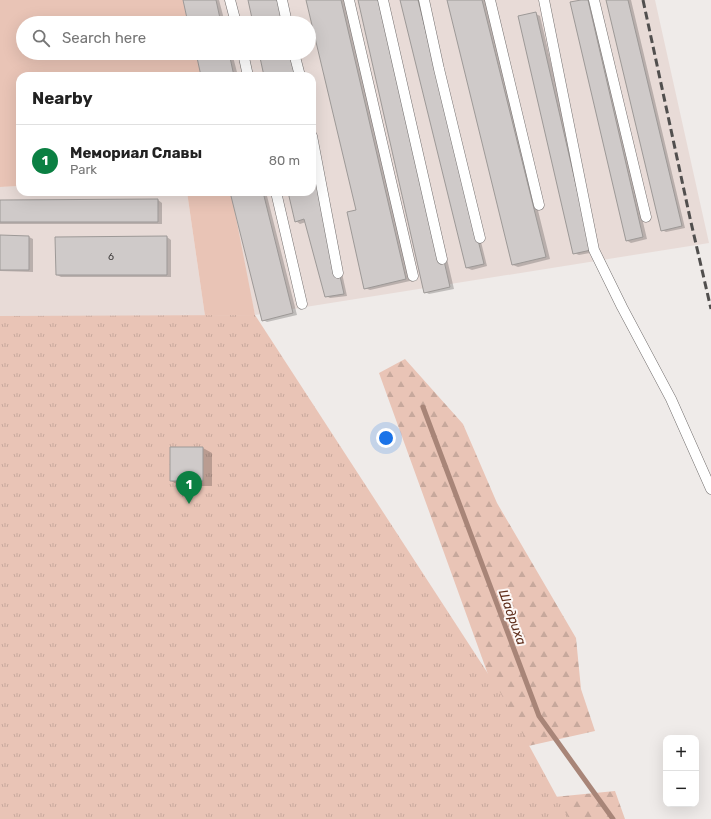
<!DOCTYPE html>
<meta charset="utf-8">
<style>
:root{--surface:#fff;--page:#f6f6f6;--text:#222;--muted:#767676;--line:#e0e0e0;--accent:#0b8043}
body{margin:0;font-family:Rubik,sans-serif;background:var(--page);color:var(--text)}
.controls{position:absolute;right:12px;bottom:12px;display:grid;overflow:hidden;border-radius:8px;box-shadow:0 4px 16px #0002}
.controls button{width:36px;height:36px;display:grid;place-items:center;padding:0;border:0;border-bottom:1px solid var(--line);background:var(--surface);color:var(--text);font:20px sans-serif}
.you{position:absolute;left:386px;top:438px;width:14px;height:14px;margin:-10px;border:3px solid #fff;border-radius:50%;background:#1a73e8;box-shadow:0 0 0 6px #1a73e833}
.badge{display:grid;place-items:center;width:26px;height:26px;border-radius:50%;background:var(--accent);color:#fff;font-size:13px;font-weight:700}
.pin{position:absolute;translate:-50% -33px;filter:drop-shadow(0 1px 2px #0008)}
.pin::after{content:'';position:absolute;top:21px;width:14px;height:12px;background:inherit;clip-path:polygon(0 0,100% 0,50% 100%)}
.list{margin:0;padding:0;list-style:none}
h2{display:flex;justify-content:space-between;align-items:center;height:52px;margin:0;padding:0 16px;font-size:17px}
h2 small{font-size:13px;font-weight:400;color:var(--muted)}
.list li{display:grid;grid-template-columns:26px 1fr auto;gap:12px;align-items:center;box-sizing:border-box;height:72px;padding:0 16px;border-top:1px solid var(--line)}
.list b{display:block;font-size:15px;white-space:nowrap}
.list p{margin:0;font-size:13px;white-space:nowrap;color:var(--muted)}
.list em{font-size:13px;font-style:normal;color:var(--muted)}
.icon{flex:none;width:22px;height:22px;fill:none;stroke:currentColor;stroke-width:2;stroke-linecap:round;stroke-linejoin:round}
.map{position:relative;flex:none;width:711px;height:819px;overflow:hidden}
.search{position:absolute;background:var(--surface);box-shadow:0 4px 16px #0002;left:16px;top:16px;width:300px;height:44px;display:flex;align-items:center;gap:10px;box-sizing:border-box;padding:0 14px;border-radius:22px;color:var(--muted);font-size:15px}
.panel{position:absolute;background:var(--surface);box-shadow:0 4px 16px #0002;left:16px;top:72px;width:300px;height:124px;border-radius:12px}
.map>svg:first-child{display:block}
</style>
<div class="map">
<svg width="711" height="819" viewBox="0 0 711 819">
<defs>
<pattern id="forest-firs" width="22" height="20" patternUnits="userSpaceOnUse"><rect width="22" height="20" fill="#e9c4b6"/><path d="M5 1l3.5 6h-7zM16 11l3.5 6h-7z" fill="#c7a89c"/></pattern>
<pattern id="park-tufts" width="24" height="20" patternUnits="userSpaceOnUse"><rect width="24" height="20" fill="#e9c4b6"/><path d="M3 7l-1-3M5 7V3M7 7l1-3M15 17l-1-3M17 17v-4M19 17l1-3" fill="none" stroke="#c7a89c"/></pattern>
</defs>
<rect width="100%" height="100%" fill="#efebe9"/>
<!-- built -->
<path fill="#e8dbd7" d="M185,0h470l54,243 -454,72 -28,-123h85v-116h-110l-5,-23h112v-30h-119z
M20,186v6h167l18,124h-205v-129z"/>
<!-- grass -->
<path fill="#e9c4b6" d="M0,0h187l5,23h-169v30h176l5,23h-184v110l-20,1z
M187,192h44l24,123 -50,1z"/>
<!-- forest -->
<path fill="url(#forest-firs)" d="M405,359l58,65 34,79 79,135 5,51 14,42 -80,18 -136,-376z
M615,791l10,28h-75l-16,-20z"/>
<!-- park -->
<path fill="url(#park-tufts)" d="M255,315l245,377 69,127h-569v-503z"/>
<!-- shadow -->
<path fill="#0003" d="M184,0h35l6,23h-36z
M307,0h38l65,281 -40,9 -5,-2 -8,-77z
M359,0h28l67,289 -25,5 -4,-2z
M401,0h20l66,266 -15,4 -5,-2z
M448,0h38l64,259 -32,8 -5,-2z
M585,0l6,2 56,237 -16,4 -5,-3z
M607,0h24l54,228 -19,4 -4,-2z
M536,14l4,2 55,236 -16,3 -5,-2z
M197,53h35l6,23h-36z
M312,136l35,160 -17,2 -4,-2 -20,-74 -6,2 -4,-3 -7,-29h23z
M231,192h35l31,123 -30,7 -4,-2z
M158,200l4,3v21h-162v-23z
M0,236l29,1 4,2v33l-33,-1z
M167,237l4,3v37h-110l-4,-2 -1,-37z
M203,448l9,5v33h-32l-9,-5z"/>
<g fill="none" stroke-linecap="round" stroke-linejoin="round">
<!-- stream -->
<path stroke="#a88578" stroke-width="5" d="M423,407l116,309 74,103"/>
</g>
<!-- building -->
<path fill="#cfcac9" stroke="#9d9997" d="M183,0h33l5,23h-33z
M248,0h31l5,23h-31z
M306,0h35l65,279 -42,10 -17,-77 9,-2z
M358,0h26l66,287 -26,6z
M400,0h18l66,264 -18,4z
M447,0h35l64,257 -34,8z
M581,0h7l55,237 -17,4 -56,-239z
M606,0h22l54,226 -21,5z
M536,12l55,238 -18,4 -55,-238z
M196,53h33l5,23h-33z
M259,53h31l5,23h-31z
M312,151l32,143 -19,3 -21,-78 -9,3 -7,-30h24z
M230,192h33l30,121 -31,8z
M158,199v23h-158v-22z
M0,235l29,1v34h-29z
M167,236v39h-111l-1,-38z
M170,447h33v34h-33z"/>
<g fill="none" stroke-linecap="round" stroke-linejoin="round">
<!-- lane casing -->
<g stroke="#736f6e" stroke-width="11">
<path id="lane" d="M230,0l6,23
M282,0l5,23
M349,0l64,276
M383,0l59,259
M424,0l15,69 41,169
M490,0l49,205
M544,0l50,250 28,57 49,92 40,90
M594,0l52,217
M243,53l5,23
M294,53l6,23
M312,136l26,137
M276,192l26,112"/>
</g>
<!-- lane -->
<use href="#lane" stroke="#fff" stroke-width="10"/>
<!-- rail -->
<path stroke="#514f4e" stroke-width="3" stroke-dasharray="8 4" stroke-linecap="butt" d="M643,0l47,218 21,91"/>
</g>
<g text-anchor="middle" stroke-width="4" stroke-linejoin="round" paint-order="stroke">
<!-- number labels -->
<g font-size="10" fill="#454242">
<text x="111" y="260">6</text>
</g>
<!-- water labels -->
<g font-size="13" font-style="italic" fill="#5f2e1b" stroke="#fdf8f6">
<text transform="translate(513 617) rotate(70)" y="5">Шадриха</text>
</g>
</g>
</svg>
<div class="controls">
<button>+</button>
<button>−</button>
</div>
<div class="you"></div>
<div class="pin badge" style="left:189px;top:504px">1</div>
<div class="search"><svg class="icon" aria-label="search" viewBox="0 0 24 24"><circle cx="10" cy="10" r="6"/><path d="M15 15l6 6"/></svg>Search here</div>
<section class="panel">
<h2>Nearby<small></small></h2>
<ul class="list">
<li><span class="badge">1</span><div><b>Мемориал Славы</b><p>Park</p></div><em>80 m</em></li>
</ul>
</section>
</div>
